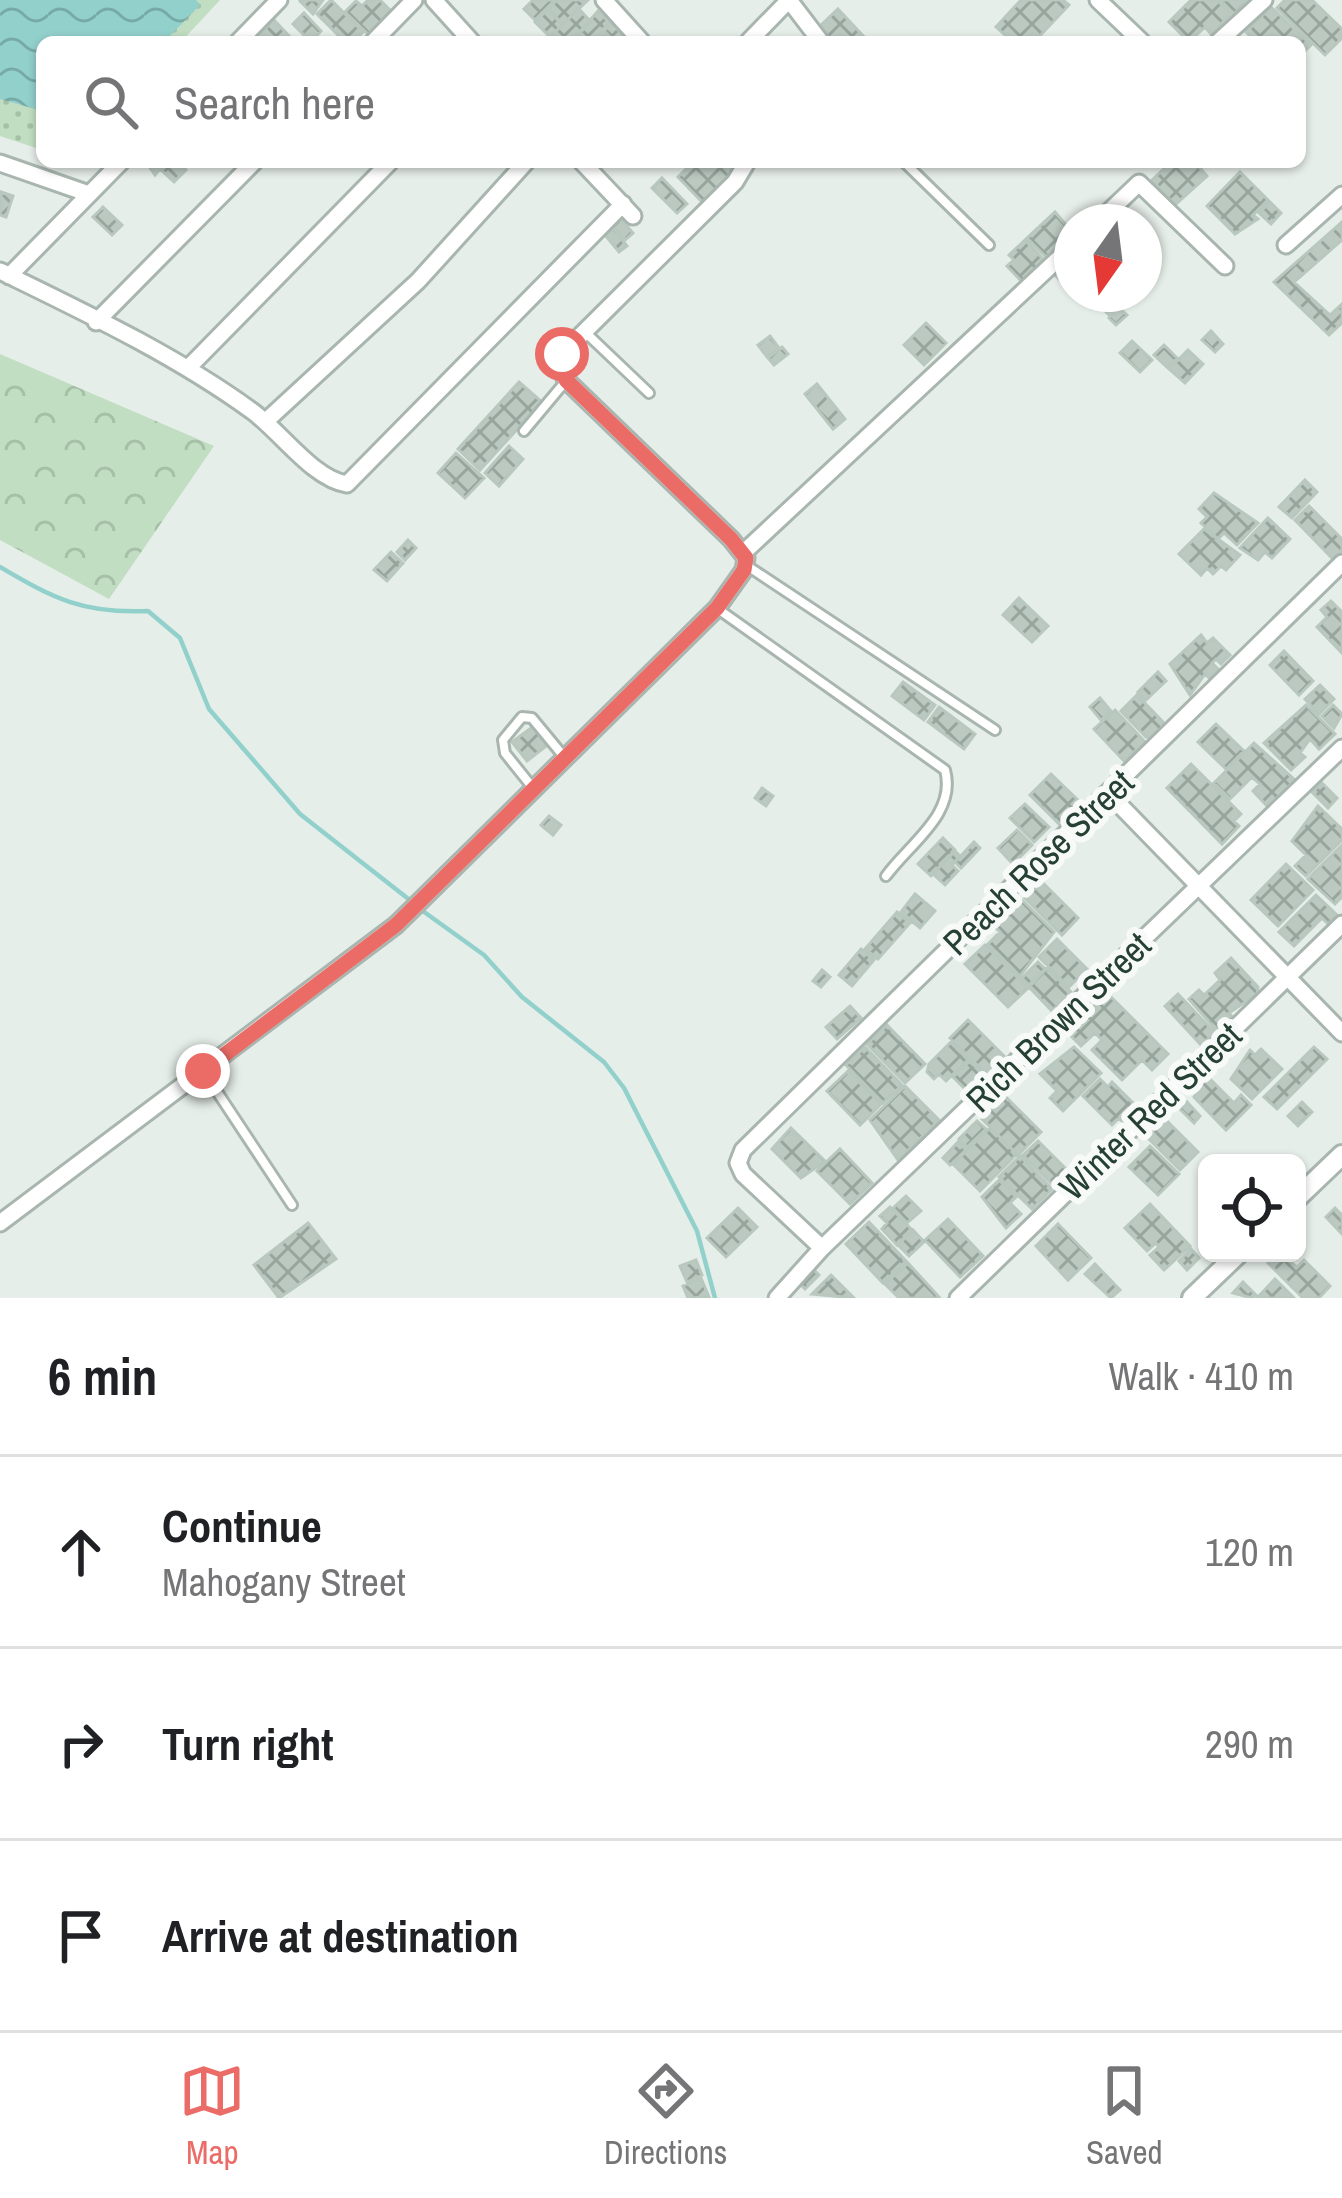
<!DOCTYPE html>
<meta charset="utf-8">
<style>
:root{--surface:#fff;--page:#f2f2f2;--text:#202124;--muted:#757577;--line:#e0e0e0;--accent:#eb6c67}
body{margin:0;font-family:"Archivo Narrow",sans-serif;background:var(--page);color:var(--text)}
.controls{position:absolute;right:36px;bottom:36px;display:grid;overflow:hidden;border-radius:18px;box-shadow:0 3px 9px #0004}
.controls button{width:108px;height:108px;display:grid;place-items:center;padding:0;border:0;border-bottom:3px solid var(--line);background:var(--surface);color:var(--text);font:60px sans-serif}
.compass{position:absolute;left:1054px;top:204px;width:108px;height:108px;border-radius:50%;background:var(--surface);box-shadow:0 3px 9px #0004;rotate:194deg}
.stop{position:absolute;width:36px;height:36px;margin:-27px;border:9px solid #eb6c67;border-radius:50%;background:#fff}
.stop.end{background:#eb6c67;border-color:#fff;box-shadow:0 3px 12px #0008}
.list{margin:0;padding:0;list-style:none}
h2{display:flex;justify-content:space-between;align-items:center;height:156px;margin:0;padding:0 48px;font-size:51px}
h2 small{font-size:39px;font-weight:400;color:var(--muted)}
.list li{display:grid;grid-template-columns:78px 1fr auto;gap:36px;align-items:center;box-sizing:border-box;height:192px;padding:0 48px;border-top:3px solid var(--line)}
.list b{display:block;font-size:45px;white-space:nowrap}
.list p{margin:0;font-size:39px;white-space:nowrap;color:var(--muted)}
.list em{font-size:39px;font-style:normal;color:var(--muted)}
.icon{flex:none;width:66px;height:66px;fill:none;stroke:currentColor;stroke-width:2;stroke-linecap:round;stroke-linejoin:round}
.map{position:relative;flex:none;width:1342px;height:1298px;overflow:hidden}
.search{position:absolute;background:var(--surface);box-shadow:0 3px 9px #0004;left:36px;right:36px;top:36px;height:132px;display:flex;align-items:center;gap:30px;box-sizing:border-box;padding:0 42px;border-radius:18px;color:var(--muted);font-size:45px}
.sheet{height:732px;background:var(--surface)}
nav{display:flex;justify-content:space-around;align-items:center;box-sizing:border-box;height:168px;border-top:3px solid var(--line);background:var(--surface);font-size:33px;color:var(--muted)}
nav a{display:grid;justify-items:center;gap:6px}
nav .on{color:var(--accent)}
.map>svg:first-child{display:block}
</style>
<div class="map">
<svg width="1342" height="1298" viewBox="0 0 1342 1298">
<defs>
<pattern id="forest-crowns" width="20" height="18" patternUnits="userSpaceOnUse" patternTransform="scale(3)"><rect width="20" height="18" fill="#c1dec2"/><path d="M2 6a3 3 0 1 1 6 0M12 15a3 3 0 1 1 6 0" fill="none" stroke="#a6c0a7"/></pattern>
<pattern id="park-dots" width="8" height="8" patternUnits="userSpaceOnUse" patternTransform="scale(3)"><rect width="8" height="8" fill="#c1dec2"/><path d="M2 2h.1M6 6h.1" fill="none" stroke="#a6c0a7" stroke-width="1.8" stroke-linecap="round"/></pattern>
<pattern id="water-waves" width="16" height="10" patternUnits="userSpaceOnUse" patternTransform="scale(3)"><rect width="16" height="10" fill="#92d0cc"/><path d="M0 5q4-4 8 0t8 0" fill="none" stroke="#77aaa6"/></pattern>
<pattern id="building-cross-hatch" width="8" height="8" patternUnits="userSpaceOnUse" patternTransform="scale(3)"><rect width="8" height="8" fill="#bbc9c1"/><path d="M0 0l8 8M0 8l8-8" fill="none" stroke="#98a59d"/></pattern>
</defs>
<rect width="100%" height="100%" fill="#e6eee9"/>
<!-- forest -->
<path fill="url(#forest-crowns)" d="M0,354l214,92 -105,153 -109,-59z"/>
<!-- park -->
<path fill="url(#park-dots)" d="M0,0h220l-39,42h-139v108l-42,-14z"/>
<!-- water -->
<path fill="url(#water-waves)" d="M0,0h196l4,5 -36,37h-122v69l-42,-12z"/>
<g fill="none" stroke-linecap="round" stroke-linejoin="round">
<!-- stream -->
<path stroke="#92d0cc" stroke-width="4.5" d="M0,567c54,32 84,47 148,44l32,27 29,71 91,105 111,87
M420,909l64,46 38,42 82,65 20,26 73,143 18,67"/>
</g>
<!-- building -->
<path fill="url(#building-cross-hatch)" stroke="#b9c8be" stroke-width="3" d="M323,0l-10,14 -13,-13 1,-1z
M331,0l32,32 -10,10h-8l-28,-28z
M368,0h12l13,13 -23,23 -25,-24 11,-11 6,5z
M533,0h22l-20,20 -11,-11z
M557,0h31l-25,24 -15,-15z
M1021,0h42l6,5 -35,37h-21l-17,-15z
M1191,0h26l14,14 -20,20 -6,-7 -16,15 -20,-20z
M1220,0h28l-14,14z
M1285,0h27l30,29v9l-17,17 -48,-47z
M1271,7l40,38 -11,11v-14h-44l-10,-10z
M548,9l14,16 -12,12 -15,-15z
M579,9l12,13 -21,20h-17l-4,-4z
M838,9l29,31 -3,2h-33l-13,-14z
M598,11l12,12 -8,7 4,4 -8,8h-27z
M304,13l17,18 -10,11 -18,-18z
M274,20l21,22 -41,-2z
M611,23l12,12 -8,7 -11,-11z
M146,162h32l8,8 -12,12 -14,-13 -5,6z
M693,162h38l7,7 -36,33 -24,-25z
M1171,162h24l12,14 -32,29 -23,-25z
M1240,172l28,28 -15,15 5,4 -23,15 -28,-28z
M662,178l25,26 -10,9 -25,-25z
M1,192l12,4 -7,21 -6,-2z
M1270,202l11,11 -10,11 -12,-11z
M103,207l19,18 -10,10 -19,-18z
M1127,209l11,12 -24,1z
M1055,212l17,20 -26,25 -19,-19z
M621,219l12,14 -8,7 -12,-15z
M1342,222v18l-48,42 36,33 12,-11v19l-13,12 -55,-53z
M613,228l14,18 -8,6 -14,-17z
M1025,240l19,20 -20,24 -17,-18 7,-6 -5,-5z
M1064,266l8,8v18l-17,-17z
M1113,294l11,6 -15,15 -9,-9z
M1119,308l8,7 -11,10 -7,-7z
M926,323l20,20 -22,22 -20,-20z
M1211,331l12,13 -8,8 -13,-12z
M770,336l9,12 -12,9 -9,-12z
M1132,341l20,19 -12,12 -20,-19z
M1164,345l13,13 -9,10 -14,-13z
M782,347l6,7 -14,11 -6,-7z
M1188,350l15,14 -18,19 -16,-14z
M519,382l23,20 -62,68 -22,-21z
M817,384l28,35 -12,10 -28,-35z
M509,446l14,13 -24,27 -14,-13z
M456,453l28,25 -19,20 -27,-25z
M1305,480l12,12 -25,26 -13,-11z
M1214,493l44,30 -21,22 -13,-12 -6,6 -17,-16 6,-6 -8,-8z
M1309,506l33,33v11l-9,9 -38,-39z
M1268,518l22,21 -18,19 -7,-6 -7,8 -18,-12z
M1204,529l36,26 -14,15 -5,-4 -8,8 -6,-6 -6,7 -22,-21z
M408,540l8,8 -11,12 -8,-8z
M391,552l12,11 -16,18 -13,-11z
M1019,598l29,28 -16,16 -29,-27z
M1331,601l11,11v41l-25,-26 10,-10 -6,-7z
M1201,635l6,8 6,-5 17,17 -9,9 -5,-5 -4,4 7,7 -9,9 -5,-5 -15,21 -20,-31z
M1284,651l29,30 -14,14 -29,-30z
M1158,672l8,9 -20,19 -8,-8z
M903,682l32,23 -11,15 -32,-24z
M1320,685l14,14 -15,15 -14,-15z
M1137,695l26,27 1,7 -10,9 -8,-1 -25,-26z
M1100,698l11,13 -10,9 -11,-13z
M1306,705l29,29 -16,15 -9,-10 -10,14 5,4 -14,13 -27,-27z
M1333,705l9,9 -8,14 -12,-12z
M939,707l36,27 -11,15 -36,-27z
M1115,710l30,32 -21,19 -30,-32z
M1216,724l28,27 -18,18 -28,-27z
M535,725l14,19 -22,17 -15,-19z
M1254,743l41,37 -27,27 -15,-16 7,-7 -8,-7 -22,22 -16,-16z
M1191,764l50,50 -7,7 5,5 -17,18 -55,-56z
M1051,774l32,31 -22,21 -31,-31z
M1322,783l15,15 -9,10 -16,-16z
M762,788l11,8 -7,10 -11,-8z
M1025,804l24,23 -15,15 -24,-24z
M1318,806l24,23v11l-36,36 -11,-10 11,-11 -14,-14z
M549,816l12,9 -8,10 -12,-10z
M1017,830l15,15 -19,19 -15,-16z
M943,838l12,12 -24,26 -13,-12z
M974,842l6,6 -19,20 -6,-6z
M1342,845v52l-7,7 -27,-25z
M955,851l5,5 -8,9 6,6 -13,14 -12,-11z
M1286,864l27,26 -35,36 -27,-26z
M1042,882l36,36 -16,17 -37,-37z
M915,894l20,17 -15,17 -19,-16z
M1316,895l21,20 -9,9 -6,-6 -28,28 -15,-14z
M1022,900l32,32 -34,44 -32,-32 12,-12 -5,-5z
M897,912l13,11 -32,36 -13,-10z
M1057,939l30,30 -18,18 -30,-30z
M985,945l43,43 -20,19 -43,-43z
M861,949l13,11 -22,26 -13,-11z
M1231,958l27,29 -1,7 -28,19 4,5 -15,14 -29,-33 10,-9 5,5 16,-15 -5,-7z
M1038,962l7,7 -17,17 -7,-7z
M1047,968l24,24 -19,19 -23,-24z
M822,970l8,7 -9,10 -8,-6z
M1107,993l61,61 -16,16 -10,-10 -20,20 -30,-30 10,-10 -7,-7 -14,13 -14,-14z
M1178,994l37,39 -14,12 -36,-39z
M850,1006l11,12 -24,21 -11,-12z
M968,1020l37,37 -18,18 -37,-37z
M887,1025l38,39 -20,19 -38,-39z
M951,1042l17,18 -22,21 -7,-7 -5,5 -7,-7 2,-8z
M865,1047l37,38 -19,18 -37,-38z
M1074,1047l27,26 -38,38 -13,-13 7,-7 -17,-17z
M1314,1047l13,12 -50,50 -13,-12z
M1261,1049l21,20 -30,30 -21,-20 19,-29 5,5z
M970,1061l16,17 -16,16 -17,-17z
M848,1071l33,33 -21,21 -33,-34z
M1207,1076l27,27 7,-8 10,10 -25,25 -32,-33z
M1100,1079l8,8 4,-5 27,27 -15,14 -5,-5 -7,7 -29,-29z
M905,1086l34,34 -41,40 -28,-40z
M1005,1096l36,36 -23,23 -36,-36z
M1187,1102l13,14 -6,7 -14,-14z
M1302,1102l10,10 -14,14 -10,-10z
M1165,1119l33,33 -18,18 -33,-33z
M977,1121l9,8 -19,18 -8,-8z
M791,1128l34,33 -24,17 -29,-29z
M990,1128l27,26 -37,37 -27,-27z
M1038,1141l32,32 -15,14 -32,-32z
M958,1142l8,8 -16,15 -7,-7z
M1150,1146l29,28 -21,21 -29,-28z
M840,1149l32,34 -22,21 -33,-33z
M1020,1156l32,33 -20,20 -33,-32z
M999,1180l17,17 -6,6 11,11 -15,14 -24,-31z
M906,1196l15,15 -14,12 -14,-15z
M1150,1204l40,42 -26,24 -14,-15 9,-8 -3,-4 -9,8 -22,-23z
M890,1207l22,23 -15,15 -15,-16 5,-6 -7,-7z
M738,1208l19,19 -31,30 -19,-19z
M1335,1208l7,7v19l-16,-17z
M948,1219l35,37 -23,21 -35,-37z
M869,1222l37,39 -23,22 -37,-39z
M308,1223l28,36 -57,39 -25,-33z
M1058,1224l33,34 -23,22 -32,-34z
M913,1230l11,12 -15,14 -11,-11z
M1191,1249l8,9 -12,12 -8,-9z
M1278,1253l19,14 7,-7 26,26 -11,12h-16l-35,-35z
M696,1260l6,15 -15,7 -7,-16z
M908,1263l31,34 -2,1h-38l-14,-14z
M1095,1264l25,26 -9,8 -26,-24z
M811,1267l8,8 -14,14 -8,-8z
M831,1275l23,23 -42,-4z
M701,1278l8,19 -21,1 -5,-12z
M1275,1279l19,19h-37z
M1243,1282l13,13 -4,3 -19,-5z"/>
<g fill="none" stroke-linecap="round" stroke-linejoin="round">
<!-- service casing -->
<g stroke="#a9b6af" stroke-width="14">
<path id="service" d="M904,162l85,83
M585,332l64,61
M524,431l41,-49
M746,565l249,165
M718,609l227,161c12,44 -35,73 -59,106
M533,788l-28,-35 -2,-13 19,-23 10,1 33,40
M204,1072l88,133"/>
</g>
<!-- minor casing -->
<g stroke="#a9b6af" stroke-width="21">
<path id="minor" d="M434,0l38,42
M604,0l38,42
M789,0l32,42
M1098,0l44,42
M238,42l41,-42
M373,42l41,-42
M748,42l41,-42
M1218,42l46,-42
M582,162l51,54
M0,163l89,31
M1098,222l41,-39 86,83
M1286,245l56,-50
M0,271c86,42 175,84 252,140 28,20 61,68 95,73l276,-280
M9,276l112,-114
M96,322l158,-160
M190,366l200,-204
M266,421l152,-140 108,-119
M743,553l329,-307
M1109,794l233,239
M0,1223l396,-298 321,-317 27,-38 2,-12 -15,-19 -165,-159 -6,-13 2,-13 173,-172 12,-20
M822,1248l-79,-74 -5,-11 5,-13 599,-587
M777,1298l45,-50 520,-500
M958,1298l384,-374"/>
</g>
<!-- tertiary casing -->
<g stroke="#a9b6af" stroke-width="24">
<path id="tertiary" d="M1297,1198l45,-43
M1192,1298l47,-45"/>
</g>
<!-- service -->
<use href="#service" stroke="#fff" stroke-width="8"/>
<!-- minor -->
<use href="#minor" stroke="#fff" stroke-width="15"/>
<!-- tertiary -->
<use href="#tertiary" stroke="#fff" stroke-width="18"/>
</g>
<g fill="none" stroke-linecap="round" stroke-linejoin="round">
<!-- route -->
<path stroke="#eb6c67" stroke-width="15" d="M203,1071l193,-146 321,-317 27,-38 2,-12 -15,-19 -165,-159 -6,-12 2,-14"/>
</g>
<g text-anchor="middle" stroke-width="12" stroke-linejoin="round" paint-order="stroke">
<!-- street labels -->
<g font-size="36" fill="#264033" stroke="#f7faf8">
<text transform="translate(1038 862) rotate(-44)" y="13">Peach Rose Street</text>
<text transform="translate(1058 1022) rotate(-44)" y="13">Rich Brown Street</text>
<text transform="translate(1150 1111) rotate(-44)" y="13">Winter Red Street</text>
</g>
</g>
</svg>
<div class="controls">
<button><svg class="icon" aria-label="locate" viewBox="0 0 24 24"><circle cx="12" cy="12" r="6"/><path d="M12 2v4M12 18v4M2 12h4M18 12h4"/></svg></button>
</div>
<svg class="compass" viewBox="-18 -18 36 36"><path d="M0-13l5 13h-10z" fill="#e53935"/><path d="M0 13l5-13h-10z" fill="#757577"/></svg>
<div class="stop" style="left:562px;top:354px"></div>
<div class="stop end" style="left:203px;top:1071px"></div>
<div class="search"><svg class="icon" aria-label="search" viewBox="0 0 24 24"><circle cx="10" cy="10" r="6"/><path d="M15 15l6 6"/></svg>Search here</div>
</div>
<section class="sheet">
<h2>6 min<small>Walk · 410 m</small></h2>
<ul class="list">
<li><svg class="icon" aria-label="ahead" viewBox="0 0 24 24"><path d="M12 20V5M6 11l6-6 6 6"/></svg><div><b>Continue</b><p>Mahogany Street</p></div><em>120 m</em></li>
<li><svg class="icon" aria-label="right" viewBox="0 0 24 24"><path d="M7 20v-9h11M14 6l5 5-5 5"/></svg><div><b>Turn right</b></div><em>290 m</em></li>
<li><svg class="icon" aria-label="arrive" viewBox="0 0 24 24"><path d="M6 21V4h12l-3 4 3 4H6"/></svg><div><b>Arrive at destination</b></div></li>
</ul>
</section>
<nav>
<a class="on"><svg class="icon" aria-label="map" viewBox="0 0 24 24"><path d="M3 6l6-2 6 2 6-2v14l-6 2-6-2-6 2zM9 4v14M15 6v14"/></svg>Map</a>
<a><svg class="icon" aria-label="directions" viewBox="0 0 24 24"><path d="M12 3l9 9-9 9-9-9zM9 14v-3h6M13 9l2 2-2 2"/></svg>Directions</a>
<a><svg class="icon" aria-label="saved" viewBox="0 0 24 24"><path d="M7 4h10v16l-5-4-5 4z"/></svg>Saved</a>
</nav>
